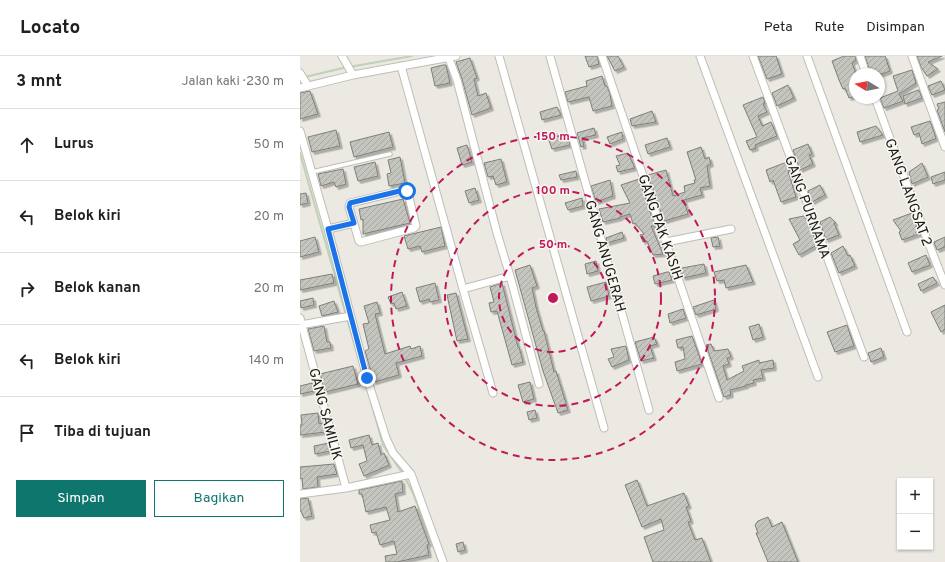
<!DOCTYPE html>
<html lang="id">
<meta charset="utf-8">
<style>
:root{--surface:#fff;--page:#f6f6f6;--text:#202124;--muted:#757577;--line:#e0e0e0;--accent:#0f766e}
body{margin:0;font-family:Overpass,sans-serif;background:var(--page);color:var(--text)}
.controls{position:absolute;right:12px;bottom:12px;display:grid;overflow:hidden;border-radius:0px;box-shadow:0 1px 3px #0004}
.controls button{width:36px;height:36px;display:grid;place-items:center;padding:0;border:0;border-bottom:1px solid var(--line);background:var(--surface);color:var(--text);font:20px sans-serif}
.compass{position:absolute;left:549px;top:12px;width:36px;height:36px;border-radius:50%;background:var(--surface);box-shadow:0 1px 3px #0004;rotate:280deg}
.stop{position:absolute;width:12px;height:12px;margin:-9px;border:3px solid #1a73e8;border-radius:50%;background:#fff}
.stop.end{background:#1a73e8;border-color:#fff;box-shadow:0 1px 4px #0008}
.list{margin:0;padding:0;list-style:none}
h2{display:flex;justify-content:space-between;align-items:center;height:52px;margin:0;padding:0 16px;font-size:17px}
h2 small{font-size:13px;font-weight:400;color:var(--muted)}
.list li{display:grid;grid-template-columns:26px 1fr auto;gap:12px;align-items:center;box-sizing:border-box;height:72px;padding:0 16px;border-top:1px solid var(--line)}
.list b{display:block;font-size:15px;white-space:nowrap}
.list em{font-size:13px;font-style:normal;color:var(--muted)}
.actions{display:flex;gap:8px;padding:12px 16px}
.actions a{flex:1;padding:9px 0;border:1px solid var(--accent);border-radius:0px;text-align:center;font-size:14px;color:var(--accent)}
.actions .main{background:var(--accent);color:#fff}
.icon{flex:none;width:22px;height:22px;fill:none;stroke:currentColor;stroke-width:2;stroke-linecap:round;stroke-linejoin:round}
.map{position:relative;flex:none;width:645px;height:506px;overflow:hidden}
header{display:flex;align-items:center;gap:24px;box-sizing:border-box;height:56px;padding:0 20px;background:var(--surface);border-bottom:1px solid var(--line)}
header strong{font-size:19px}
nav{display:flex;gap:22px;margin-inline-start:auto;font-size:14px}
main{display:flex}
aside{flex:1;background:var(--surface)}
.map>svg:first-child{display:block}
</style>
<header>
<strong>Locato</strong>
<nav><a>Peta</a><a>Rute</a><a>Disimpan</a></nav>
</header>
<main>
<aside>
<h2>3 mnt<small>Jalan kaki · 230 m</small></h2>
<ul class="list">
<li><svg class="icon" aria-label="ahead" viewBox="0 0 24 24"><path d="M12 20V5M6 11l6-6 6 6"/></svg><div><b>Lurus</b></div><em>50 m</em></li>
<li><svg class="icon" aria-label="left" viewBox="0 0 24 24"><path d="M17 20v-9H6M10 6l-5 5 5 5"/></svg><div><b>Belok kiri</b></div><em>20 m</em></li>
<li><svg class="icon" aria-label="right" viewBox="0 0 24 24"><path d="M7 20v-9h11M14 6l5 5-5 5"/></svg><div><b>Belok kanan</b></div><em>20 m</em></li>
<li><svg class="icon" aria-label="left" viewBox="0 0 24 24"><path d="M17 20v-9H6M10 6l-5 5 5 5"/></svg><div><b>Belok kiri</b></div><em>140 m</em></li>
<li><svg class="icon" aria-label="arrive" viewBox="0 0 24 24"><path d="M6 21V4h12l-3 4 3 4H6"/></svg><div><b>Tiba di tujuan</b></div></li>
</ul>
<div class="actions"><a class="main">Simpan</a><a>Bagikan</a></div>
</aside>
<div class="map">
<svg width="645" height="506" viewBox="0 0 645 506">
<defs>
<pattern id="building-hatch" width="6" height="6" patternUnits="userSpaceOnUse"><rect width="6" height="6" fill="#c4c5be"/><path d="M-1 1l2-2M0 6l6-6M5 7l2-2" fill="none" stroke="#a8a8a2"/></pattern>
<filter id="shadow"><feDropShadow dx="2.5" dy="2.5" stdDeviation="0" flood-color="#0004"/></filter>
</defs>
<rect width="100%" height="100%" fill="#ebe9e2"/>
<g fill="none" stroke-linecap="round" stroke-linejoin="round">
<!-- stream -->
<path stroke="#bed2b5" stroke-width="2" d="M5,21l38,-9 69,-12
M0,97l46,162
M47,263l11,38
M71,346l12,43 20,29
M105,422l8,15 26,69"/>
</g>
<!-- building -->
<path fill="url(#building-hatch)" stroke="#7e7f78" filter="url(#shadow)" d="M285,0h12l2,8 -10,3z
M307,0h11l6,11 -9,4z
M458,0h18l6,18 -15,5z
M544,0h11l1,4 -4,3 3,8v25l-6,2 -4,-10 -2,1 -4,-9 -7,-19z
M565,0h20l5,15 -8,3h-11z
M617,0h25l-14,6 10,7 -11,7 -6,-9z
M170,2l7,20 -3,1 4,17 8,-3 5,15 -19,7 -10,-36 -6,-17z
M143,9h3l4,18 -15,3 -4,-18z
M612,14l4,13 -17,11 4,7 -19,7 -4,-10 18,-7 -5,-15z
M302,20l3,10h2l3,8 2,12 -19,5 -4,-14 -21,5 -3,-10 22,-6 -1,-5z
M641,25l4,9 -13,5 -4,-9z
M488,29l6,13 -17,8 -5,-13z
M618,34h1l3,8 -17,6 -2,-8z
M10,35l8,23 -18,5v-26z
M463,41l2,6 -2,1 4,8 -9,4 4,10 9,-4 6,14 -22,9 1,3 -6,2 -4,-9 11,-4 -14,-32z
M645,46v30l-8,-22 2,-1 -2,-5z
M257,51l4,8 -19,5 -2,-8z
M352,55l4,11 -24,4 -2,-7z
M630,65l6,17 -1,1 -13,5 -3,-11 -5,2 -3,-8z
M576,70l7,9 -23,7 -3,-10z
M294,72l2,7 -14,3 2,8 -3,1 -4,-14z
M36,74l4,16 -28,6 -4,-15z
M254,75l3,6 10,-2 3,10 -18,4 -5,-14z
M89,76l4,15 -39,10 -4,-15z
M322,76l1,7 -13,5 -3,-7z
M367,82l3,9 -22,7 -3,-9z
M508,88l4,10 -3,1 4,9 -13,6 -7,-20z
M167,89l5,17 -10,3 -5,-17z
M401,91l4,12 4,-2 2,7 -4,2 3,20 -10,2 2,7 -18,5 4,14 -24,7 -16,-46 18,-5 7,26 12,-4 -1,-6 11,-3 -1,-3h2l-9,-28z
M328,97l7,15 -17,4 -2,-6 4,-1 -4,-9z
M100,101l5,26 -16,3 -2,-12 4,-1 -3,-13z
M201,103l6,23 -11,3 -3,-9 -5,1 -4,-14z
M75,106l3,14 -20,5 -4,-14z
M487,106l3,8 -2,1 8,26 -15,5 -8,-22 -3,2 -4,-12z
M622,107l6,14 -16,7 -3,-12z
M43,113l3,15 -10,3 -2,-5 -13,4 -3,-12z
M276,115l1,6 -16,3 -2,-5z
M645,116v8l-12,4 -2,-7z
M339,123l16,47h-4l12,28 -10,1 -6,-14 -4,1 -3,-7 4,-1 -9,-11 -2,1 -3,-10 -10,3v1l-17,4 -4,-13 31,-6 -9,-18z
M310,124l3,16 -17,6 -5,-16z
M520,129l5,10 -13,7 -4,-11z
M175,132l4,12 -10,3 -4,-12z
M6,137l2,10 -8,2v-11z
M282,142l1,8 -15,4 -3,-7z
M103,143l7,24 -47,11v-15l-2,1 -2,-11z
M612,157l7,21 -17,6 -3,-8 2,-1 -8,-11z
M504,160l7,11 6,18 -18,10 -6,-11 7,-4 -11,-21z
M530,161l6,6h-2l5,12 -13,5 -6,-18z
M141,171l4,19 -23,6 -2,-6 -12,3 -4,-13z
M322,176l2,6 -17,5 -1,-5z
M15,181l4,15 -19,5v-16z
M418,181l2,9 -7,1 -2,-9z
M645,181v10l-8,3 -3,-8z
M543,190l5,10 2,-1 5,11 -16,7 -8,-20z
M626,199l4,10 -18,7 -4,-9z
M296,205l2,10 -11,3 -2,-10z
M404,208l2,9 -23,5 -2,-8 1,-2z
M230,209l7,21 -5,2 4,19 7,24h1l10,41 2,-1 12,39 -10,3 -15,-42 -28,-101z
M446,209l7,17 -27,6 -2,-8 -7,1 -3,-9z
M367,216h2l3,8 -17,4 -2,-8z
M32,218l2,9 -34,7v-10z
M633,221l4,6 -16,8 -3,-7z
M306,226l3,14 -18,5 -4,-14z
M135,227l4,17 -9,2 -1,-3 -9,3 -4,-14z
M202,227l16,64h1l4,15 -11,3 -15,-54 -6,1 -2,-9 5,-1 -4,-15z
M102,236l5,14 -11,3 -2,-6 -3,1 -3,-7z
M156,237l12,46 -11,2 -10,-46z
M13,242l1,7 -13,3 -1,-7z
M414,244l2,9 -20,6 -3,-8z
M34,245l4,11 -16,4 -3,-10z
M77,246l3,11 -5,1 10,40 25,-8 1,3 9,-3 2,10 -26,7 3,12 -25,7 -9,-31 4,-2 -6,-25 6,-1 -5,-17z
M645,249v24l-4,3 -10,-20z
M383,253l3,9 -16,5 -2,-9z
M459,268l4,13 -10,3 -4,-13z
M547,269l7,21 -19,6 -8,-20z
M24,270l3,16h3l1,6 -17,3 -6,-22z
M392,280l10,28 -25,7 -2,-9 10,-3 -2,-12 -5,1 -2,-8z
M354,281l3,7 -7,2 4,12 -13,3 -6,-19z
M411,288l3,7 14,-2 3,8 -4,1 2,6 -6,2 4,14 17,-9 -2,-5 17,-6v3l14,-3 1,8 -13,2 2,8 -10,2 1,3 -8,2v1l-16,4 1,5 -7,2 -18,-52z
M326,290l3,14 -17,7 -4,-8 6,-2 -3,-8z
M581,292l3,9 -13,5 -3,-9z
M53,310l5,18 -33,8 -5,-18z
M230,326l4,17 -11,3 -5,-17z
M12,327l2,8 -14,3v-8z
M235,354l2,8 -8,2 -2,-8z
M18,357l1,11 4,-1 3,9 -26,3v-10h2l-1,-10z
M69,379l3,10 6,-2 3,12 3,-2 5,12 -25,11 -5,-12 8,-3 -4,-16 -12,3 -2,-8z
M29,387l2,8 -16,3 -1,-8z
M34,408l3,10 -20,3 1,10 -15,2 -1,-11 -2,1v-12z
M337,424l10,26 37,-13 5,13 -3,1 5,14 -3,1 7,18 7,-2 9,24h-58l-9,-25 20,-7 -3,-11 -19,8 -17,-42z
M102,425l1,11 -8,2 3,18 17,-6 14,38 -2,1 2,10 -32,7h-11l-1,-6 12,-2 -3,-13 -14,4 -4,-13 -4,1 -2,-8 20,-5 -4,-13 -20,5 -4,-18h-3v-4z
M8,442l4,18 -8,2 -3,-7h-1v-12z
M468,461l4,10 10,-5 16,40h-30l-12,-29h2l-3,-8 3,-4z
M163,486l2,8 -7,2 -2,-8z"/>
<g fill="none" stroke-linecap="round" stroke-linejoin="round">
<!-- lane casing -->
<g stroke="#bfbdb6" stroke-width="5.5">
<path id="lane" d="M12,116l78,-18"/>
</g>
<!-- street casing -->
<g stroke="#bfbdb6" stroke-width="9">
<path id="street" d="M42,0l11,19
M148,0l9,24 40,153 13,43 29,108
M199,0l105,372
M250,0l99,354
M302,0l117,342
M400,0l118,321
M453,0l111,301
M507,0l100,276
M560,0l6,18
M612,0l33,91
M101,10l62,223
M0,17l8,13
M0,32l53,-13 103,-19
M575,42l52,141 18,46
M0,75l28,98 39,149 19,60 7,15 18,21 32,88
M104,134l4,3 8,33 -2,2 -53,14 -2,-1 -10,-34 1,-4z
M28,173l26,-6
M366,186l65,-13
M0,262l46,170
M0,269l51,-9
M193,337l-30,-104 47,-13
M0,438l46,-6 65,-14"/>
</g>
<!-- lane -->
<use href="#lane" stroke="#fff" stroke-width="3.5"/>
<!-- street -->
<use href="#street" stroke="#fff" stroke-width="7"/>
</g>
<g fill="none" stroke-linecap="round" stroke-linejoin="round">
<!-- route -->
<path stroke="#1a73e8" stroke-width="5" d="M67,322l-39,-149 26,-6 -5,-16 1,-4 54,-13 3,1"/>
</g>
<!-- distance rings -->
<g fill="none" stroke="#c2185b" stroke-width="2" stroke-dasharray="7 5">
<circle cx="253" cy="242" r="54"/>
<circle cx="253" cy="242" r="108"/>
<circle cx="253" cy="242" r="162"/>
</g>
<g text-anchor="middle" stroke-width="3" stroke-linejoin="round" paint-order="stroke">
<!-- street labels -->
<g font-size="14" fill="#181715" stroke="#f9f6f0">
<text transform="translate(609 136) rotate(70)" y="5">GANG LANGSAT 2</text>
<text transform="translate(508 151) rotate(70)" y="5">GANG PURNAMA</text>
<text transform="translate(361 171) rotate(71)" y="5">GANG PAK KASIH</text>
<text transform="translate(306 200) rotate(74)" y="5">GANG ANUGERAH</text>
<text transform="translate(26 358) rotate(75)" y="5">GANG SAMILIK</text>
</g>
</g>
<circle cx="253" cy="242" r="6" fill="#c2185b" stroke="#f9f6f0" stroke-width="2"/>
<g font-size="12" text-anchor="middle" font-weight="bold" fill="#c2185b" stroke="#f9f6f0" stroke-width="3" stroke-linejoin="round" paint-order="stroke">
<text x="253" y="84">150 m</text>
<text x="253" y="138">100 m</text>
<text x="253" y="192">50 m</text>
</g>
</svg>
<div class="controls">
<button>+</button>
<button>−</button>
</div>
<svg class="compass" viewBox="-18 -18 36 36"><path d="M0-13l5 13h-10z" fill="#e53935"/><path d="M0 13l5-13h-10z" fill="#757577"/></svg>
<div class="stop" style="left:107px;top:135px"></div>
<div class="stop end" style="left:67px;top:322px"></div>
</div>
</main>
